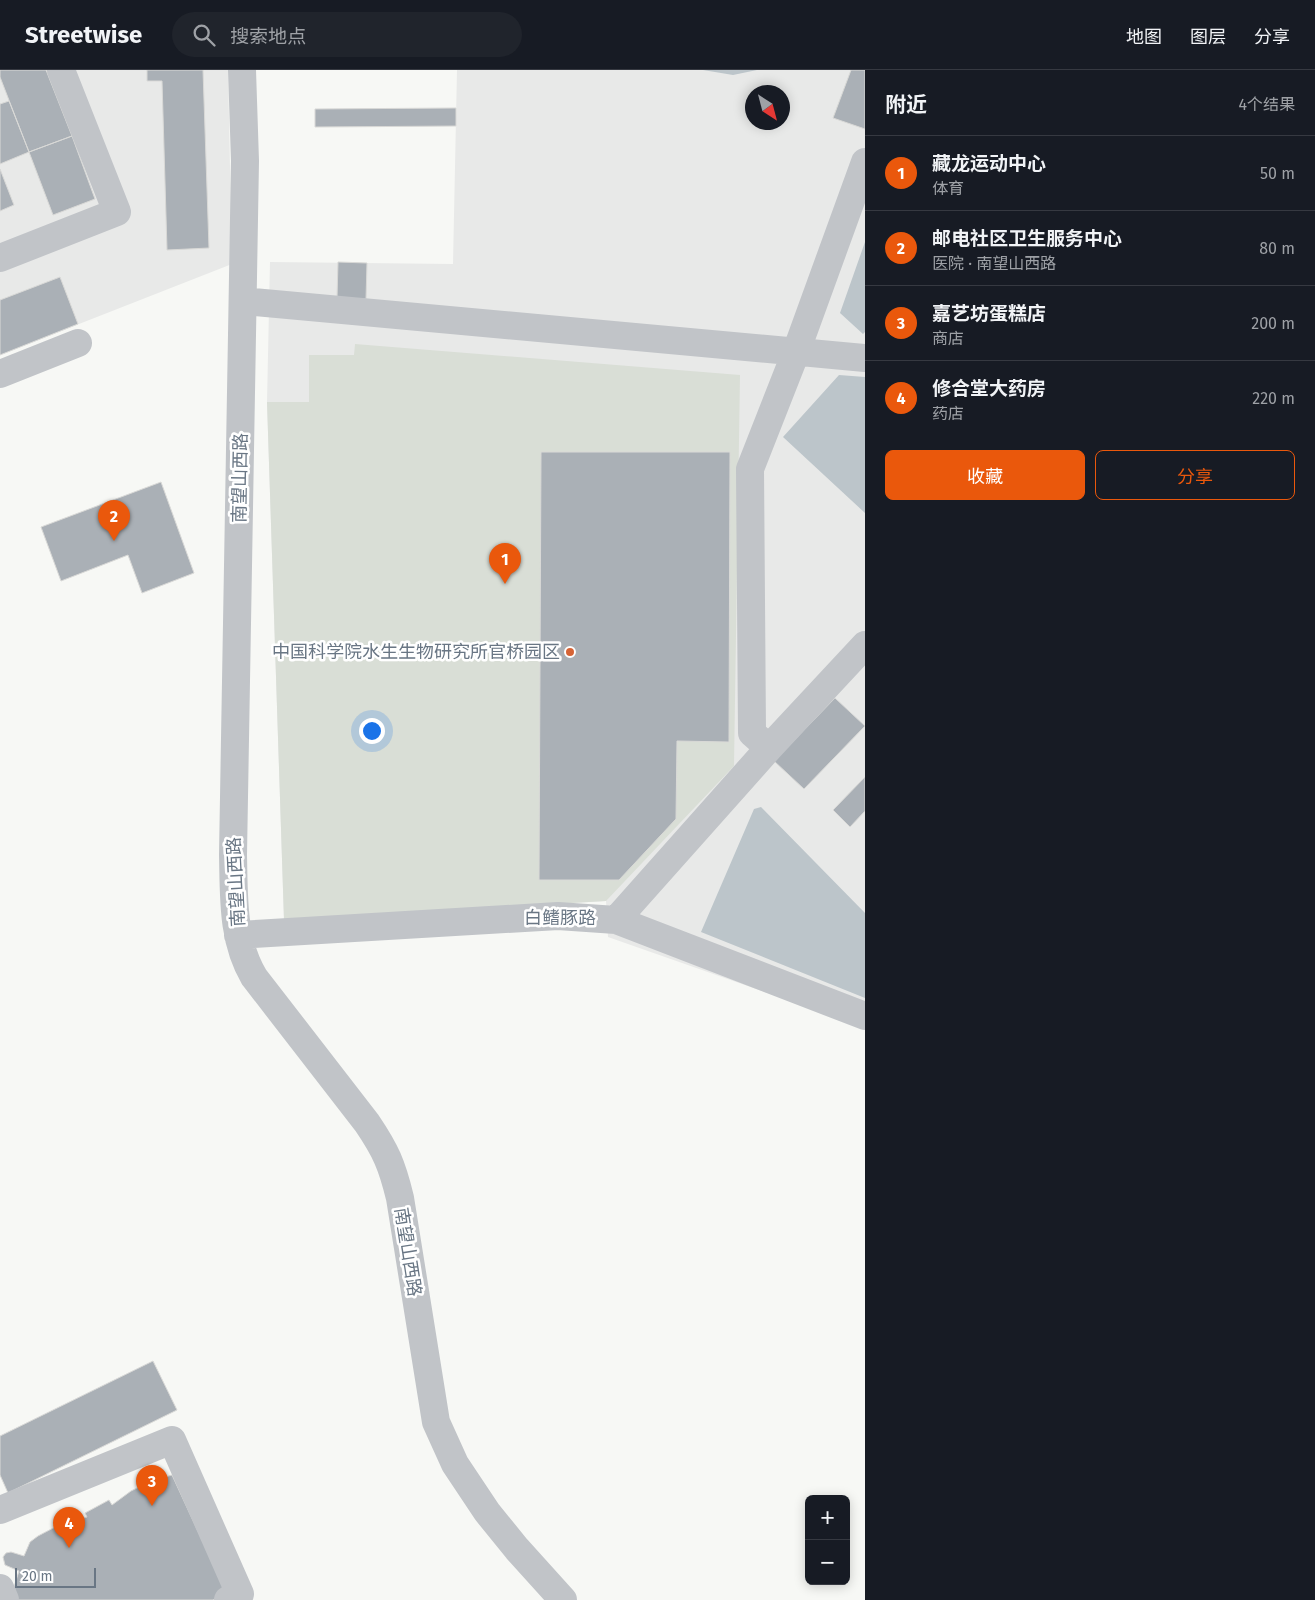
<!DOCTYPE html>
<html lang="zh">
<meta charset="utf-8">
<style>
:root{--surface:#171b24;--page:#20242c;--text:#f1f3f6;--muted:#9ea1a6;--line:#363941;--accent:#ea580c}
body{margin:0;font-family:"Fira Sans","Noto Sans SC",sans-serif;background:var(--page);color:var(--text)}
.controls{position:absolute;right:15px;bottom:15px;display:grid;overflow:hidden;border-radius:8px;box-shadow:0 2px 12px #0003}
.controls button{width:45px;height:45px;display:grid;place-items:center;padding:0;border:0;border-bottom:1px solid var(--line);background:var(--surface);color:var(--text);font:25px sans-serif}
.compass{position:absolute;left:745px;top:15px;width:45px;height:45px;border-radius:50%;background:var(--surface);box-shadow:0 2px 12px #0003;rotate:144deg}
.scale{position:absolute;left:15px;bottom:12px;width:81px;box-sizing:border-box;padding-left:5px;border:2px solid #697684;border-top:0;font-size:14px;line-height:18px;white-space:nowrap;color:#697684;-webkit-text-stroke:4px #fff;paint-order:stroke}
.you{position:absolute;left:371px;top:660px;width:18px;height:18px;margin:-12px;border:4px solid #fff;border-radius:50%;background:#1a73e8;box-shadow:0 0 0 8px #1a73e833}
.badge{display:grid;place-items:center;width:32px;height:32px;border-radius:50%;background:var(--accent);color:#fff;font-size:16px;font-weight:700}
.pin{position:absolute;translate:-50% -41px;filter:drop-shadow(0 1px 2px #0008)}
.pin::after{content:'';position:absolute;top:26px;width:18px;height:15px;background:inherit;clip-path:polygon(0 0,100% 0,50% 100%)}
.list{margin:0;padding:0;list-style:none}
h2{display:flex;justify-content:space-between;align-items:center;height:65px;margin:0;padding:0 20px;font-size:21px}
h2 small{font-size:16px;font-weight:400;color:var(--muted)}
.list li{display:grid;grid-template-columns:32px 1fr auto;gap:15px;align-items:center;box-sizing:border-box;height:75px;padding:0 20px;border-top:1px solid var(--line)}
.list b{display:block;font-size:19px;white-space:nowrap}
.list p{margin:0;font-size:16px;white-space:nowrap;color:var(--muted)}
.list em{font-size:16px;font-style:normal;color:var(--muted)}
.actions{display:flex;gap:10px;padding:15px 20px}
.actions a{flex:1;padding:11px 0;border:1px solid var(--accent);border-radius:8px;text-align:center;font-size:18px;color:var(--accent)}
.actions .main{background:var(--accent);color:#fff}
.icon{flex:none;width:28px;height:28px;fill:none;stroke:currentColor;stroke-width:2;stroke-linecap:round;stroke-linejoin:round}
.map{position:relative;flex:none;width:865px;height:1530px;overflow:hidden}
header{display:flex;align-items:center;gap:30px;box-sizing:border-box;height:70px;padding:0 25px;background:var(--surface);border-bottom:1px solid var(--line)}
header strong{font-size:24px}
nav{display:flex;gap:28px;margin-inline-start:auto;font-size:18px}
.search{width:350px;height:45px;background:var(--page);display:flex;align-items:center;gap:12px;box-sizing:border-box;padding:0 18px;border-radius:28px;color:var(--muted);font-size:19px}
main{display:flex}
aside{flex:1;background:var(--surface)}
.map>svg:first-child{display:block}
</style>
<header>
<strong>Streetwise</strong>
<div class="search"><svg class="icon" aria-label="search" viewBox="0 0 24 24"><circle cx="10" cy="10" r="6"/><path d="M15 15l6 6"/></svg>搜索地点</div>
<nav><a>地图</a><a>图层</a><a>分享</a></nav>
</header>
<main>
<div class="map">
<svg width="865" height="1530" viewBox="0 0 865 1530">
<rect width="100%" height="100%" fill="#f7f8f5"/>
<!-- built -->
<path fill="#e8e9e8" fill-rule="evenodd" d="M0,0h228l4,194 -232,91z
M457,0h408v957l-257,-90 -2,-36 -322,19 -17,-518 3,-140 183,2zM752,22h30v30h-30z"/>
<!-- green -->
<path fill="#d9ded6" d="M355,274l385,31 -6,391 -128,135 -322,19 -17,-518h42v-47h45z"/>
<!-- water -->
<path fill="#bcc5ca" d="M703,0h54l-24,5z
M865,172v90l-2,2 -23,-21z
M839,305l26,2v136l-82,-76z
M761,737l104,106v85l-164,-66 53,-123z"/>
<!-- building -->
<path fill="#aab0b6" stroke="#d9d9d7" d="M0,0h46l26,66 -43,16 -29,-75z
M147,0h56l6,178 -42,2 -5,-169h-15z
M851,0h14v59l-32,-11z
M9,31l20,51 -29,12v-60z
M456,38v18l-141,1v-18z
M72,66l23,63 -42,16 -24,-63z
M0,99l14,36 -14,6z
M338,192l29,1 -1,36 -29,-1z
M60,207l18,47 -78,31v-55z
M541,382h189l-1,290 -52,-1 -1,78 -57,61h-80z
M161,412l33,91 -52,20 -14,-38 -67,26 -20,-54z
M835,628l30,28 -61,63 -30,-28z
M865,707v34l-15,16 -17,-17z
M153,1291l24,49 -169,83 -8,-18v-39z
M172,1405l55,119 -14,6h-196l-3,-13 5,-16 -14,-6 -2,-8 3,-4 5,-1 13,4 6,-14 8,-6 21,-11 28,-8 -2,-4 24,-13 3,5 19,-14 18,-9z"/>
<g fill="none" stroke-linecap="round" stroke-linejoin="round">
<!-- minor -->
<path stroke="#c1c4c8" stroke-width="28" d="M242,0l3,91 -12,694c1,42 -1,85 21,122l113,146c19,28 25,42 33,75l36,224 19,42 32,48 30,37 46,51
M0,188l117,-46 -56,-142
M243,231l622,57
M0,304l78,-31
M769,678l-17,-15 -2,-264 46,-117 69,-190
M616,850l153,-172 96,-103
M238,865l320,-19 58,4 249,96
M0,1440l172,-70 68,154 -12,6
M0,1518l5,12"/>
</g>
<!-- markers -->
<circle fill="#d66436" stroke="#fff" stroke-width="2" cx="570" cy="582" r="5"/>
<g text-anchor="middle" stroke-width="5" stroke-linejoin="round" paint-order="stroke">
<!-- street labels -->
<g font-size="18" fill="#697684" stroke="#fff">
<text transform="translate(240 408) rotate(-89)" y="6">南望山西路</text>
<text transform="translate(236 812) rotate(-93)" y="6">南望山西路</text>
<text x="560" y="854">白鳍豚路</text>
<text transform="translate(408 1182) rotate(81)" y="6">南望山西路</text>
</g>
<!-- poi labels -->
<g font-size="18" fill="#697684" stroke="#fff" text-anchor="end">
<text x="560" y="588">中国科学院水生生物研究所官桥园区</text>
</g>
</g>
</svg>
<div class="controls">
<button>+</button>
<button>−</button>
</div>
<svg class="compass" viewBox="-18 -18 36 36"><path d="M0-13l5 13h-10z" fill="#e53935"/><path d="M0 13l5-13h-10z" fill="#9ea1a6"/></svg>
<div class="scale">20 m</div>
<div class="you"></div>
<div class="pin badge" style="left:505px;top:514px">1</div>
<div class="pin badge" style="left:114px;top:471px">2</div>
<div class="pin badge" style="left:152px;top:1436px">3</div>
<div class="pin badge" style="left:69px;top:1478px">4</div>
</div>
<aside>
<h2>附近<small>4个结果</small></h2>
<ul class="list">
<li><span class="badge">1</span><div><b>藏龙运动中心</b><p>体育</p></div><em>50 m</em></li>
<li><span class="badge">2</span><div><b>邮电社区卫生服务中心</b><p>医院 · 南望山西路</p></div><em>80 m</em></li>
<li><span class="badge">3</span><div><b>嘉艺坊蛋糕店</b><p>商店</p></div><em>200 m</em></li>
<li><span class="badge">4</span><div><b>修合堂大药房</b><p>药店</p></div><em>220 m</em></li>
</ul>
<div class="actions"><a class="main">收藏</a><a>分享</a></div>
</aside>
</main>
